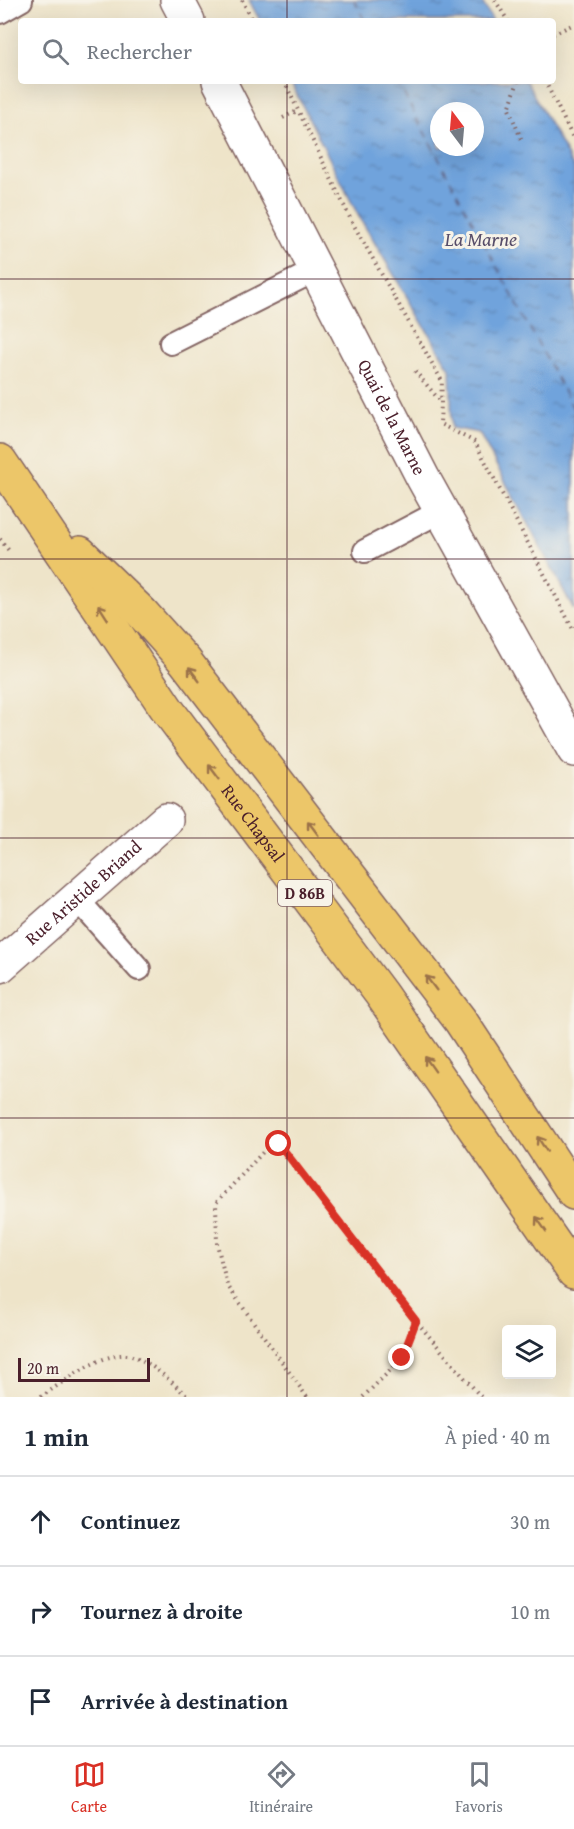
<!DOCTYPE html>
<html lang="fr">
<meta charset="utf-8">
<style>
:root{--surface:#fff;--page:#f6f6f7;--text:#1f2937;--muted:#747a83;--line:#e0e1e3;--accent:#d93025}
body{margin:0;font-family:"Gentium Book Plus",serif;background:var(--page);color:var(--text)}
.controls{position:absolute;right:18px;bottom:18px;display:grid;overflow:hidden;border-radius:6px;box-shadow:0 6px 24px #0002}
.controls button{width:54px;height:54px;display:grid;place-items:center;padding:0;border:0;border-bottom:2px solid var(--line);background:var(--surface);color:var(--text);font:30px sans-serif}
.compass{position:absolute;left:430px;top:102px;width:54px;height:54px;border-radius:50%;background:var(--surface);box-shadow:0 6px 24px #0002;rotate:344deg}
.scale{position:absolute;left:18px;bottom:15px;width:132px;box-sizing:border-box;padding-left:6px;border:3px solid #4a1f2b;border-top:0;font-size:16px;line-height:21px;white-space:nowrap;color:#4a1f2b;-webkit-text-stroke:4px #f7f3e8;paint-order:stroke}
.stop{position:absolute;width:18px;height:18px;margin:-14px;border:4px solid #d93025;border-radius:50%;background:#fff}
.stop.end{background:#d93025;border-color:#fff;box-shadow:0 2px 6px #0008}
.list{margin:0;padding:0;list-style:none}
h2{display:flex;justify-content:space-between;align-items:center;height:78px;margin:0;padding:0 24px;font-size:26px}
h2 small{font-size:20px;font-weight:400;color:var(--muted)}
.list li{display:grid;grid-template-columns:39px 1fr auto;gap:18px;align-items:center;box-sizing:border-box;height:90px;padding:0 24px;border-top:2px solid var(--line)}
.list b{display:block;font-size:22px;white-space:nowrap}
.list em{font-size:20px;font-style:normal;color:var(--muted)}
.icon{flex:none;width:33px;height:33px;fill:none;stroke:currentColor;stroke-width:2;stroke-linecap:round;stroke-linejoin:round}
.map{position:relative;flex:none;width:574px;height:1397px;overflow:hidden}
.search{position:absolute;background:var(--surface);box-shadow:0 6px 24px #0002;left:18px;right:18px;top:18px;height:66px;display:flex;align-items:center;gap:15px;box-sizing:border-box;padding:0 21px;border-radius:6px;color:var(--muted);font-size:22px}
.sheet{height:348px;background:var(--surface)}
nav{display:flex;justify-content:space-around;align-items:center;box-sizing:border-box;height:84px;border-top:2px solid var(--line);background:var(--surface);font-size:16px;color:var(--muted)}
nav a{display:grid;justify-items:center;gap:3px}
nav .on{color:var(--accent)}
.map>svg:first-child{display:block}
</style>
<div class="map">
<svg width="574" height="1397" viewBox="0 0 574 1397">
<defs>
<pattern id="water-ripples" width="26" height="14" patternUnits="userSpaceOnUse" patternTransform="scale(1.5)"><rect width="26" height="14" fill="#70a3dc"/><path d="M2 4q2-2 4 0t4 0M15 11q2-2 4 0t4 0" fill="none" stroke="#5e84b3"/></pattern>
</defs>
<rect width="100%" height="100%" fill="#f7f3e8"/>
<filter id="ink" filterUnits="userSpaceOnUse"><feTurbulence type="fractalNoise" baseFrequency=".0167" numOctaves="2"/><feDisplacementMap in="SourceGraphic" scale="12" xChannelSelector="R" yChannelSelector="G"/><feConvolveMatrix kernelMatrix="1 2 1 2 8 2 1 2 1" color-interpolation-filters="sRGB"/></filter>
<filter id="wash" filterUnits="userSpaceOnUse"><feTurbulence type="fractalNoise" baseFrequency=".008" numOctaves="4" result="noise"/><feDisplacementMap in="SourceGraphic" scale="24" xChannelSelector="R" yChannelSelector="G"/><feGaussianBlur stdDeviation="1.35" result="paint"/><feColorMatrix in="noise" values="0 0 0 0 0 0 0 0 0 0 0 0 0 0 0 0 0 1.4 0 .05"/><feComposite in="paint" operator="in"/></filter>
<g filter="url(#wash)">
<rect width="100%" height="100%" fill="#eee4c9"/>
<!-- water -->
<path fill="url(#water-ripples)" stroke="#5d6184" stroke-width="1.5" fill-rule="evenodd" d="M249,0h232l12,21h-233z
M290,81h236l48,87v442l-95,-177 -27,-5 -2,-59 -92,-154zM439,111h36v36h-36z"/>
<g fill="none" stroke-linecap="round" stroke-linejoin="round">
<!-- ferry -->
<path stroke="#574d69" stroke-width="1.5" stroke-dasharray="8 6" stroke-linecap="butt" d="M354,0l11,21
M397,81l177,329"/>
</g>
</g>
<g filter="url(#ink)">
<g fill="none" stroke-linecap="round" stroke-linejoin="round">
<!-- service casing -->
<g stroke="#836462" stroke-width="26">
<path id="service" d="M0,12l21,-12
M171,343l145,-73
M365,551l76,-40
M76,898l63,71"/>
</g>
<!-- minor casing -->
<g stroke="#836462" stroke-width="36">
<g id="minor">
<path d="M177,0l11,21"/>
<path id="s1" d="M219,81l204,397 151,272"/>
<path id="s2" d="M0,966l166,-146"/>
</g>
</g>
<!-- primary casing -->
<g stroke="#836462" stroke-width="36">
<g id="primary">
<path id="s3" d="M0,461l169,251 212,282 193,278"/>
<path d="M80,553l62,60 43,48 275,359 114,173"/>
</g>
</g>
<!-- path -->
<path stroke="#836462" stroke-width="4" stroke-dasharray="1.5 4.5" stroke-linecap="butt" d="M242,0l11,21
M495,0l13,21
M553,34l21,-10
M284,81l68,141 90,159 -2,43 35,18 99,189
M518,81l-9,28 13,32
M545,81l29,59
M283,118l16,-8
M415,371l26,31
M0,539l10,13
M41,1397c21,-14 64,-49 91,-41 18,5 42,28 56,41
M307,1397l-80,-112 -10,-41 -1,-41 47,-51 16,-8 137,177 65,76
M363,1397l40,-39 13,-37"/>
<!-- service -->
<use href="#service" stroke="#fff" stroke-width="22"/>
<!-- minor -->
<use href="#minor" stroke="#fff" stroke-width="33"/>
<!-- primary -->
<use href="#primary" stroke="#ecc669" stroke-width="33"/>
</g>
<!-- one-way arrows -->
<defs><path id="oneway-shaft" d="M-6 0H5M1.5-3L5.5 0L1.5 3" fill="none" stroke-width="1.6" stroke-linecap="round" stroke-linejoin="round" transform="scale(1.5)"/></defs>
<g stroke="#9b724a">
<use href="#oneway-shaft" transform="translate(103 612) rotate(-123)"/>
<use href="#oneway-shaft" transform="translate(194 674) rotate(-127)"/>
<use href="#oneway-shaft" transform="translate(214 772) rotate(-127)"/>
<use href="#oneway-shaft" transform="translate(313 828) rotate(-127)"/>
<use href="#oneway-shaft" transform="translate(431 983) rotate(-127)"/>
<use href="#oneway-shaft" transform="translate(430 1064) rotate(-125)"/>
<use href="#oneway-shaft" transform="translate(542 1144) rotate(-123)"/>
<use href="#oneway-shaft" transform="translate(541 1224) rotate(-125)"/>
</g>
</g>
<g fill="none" stroke-linecap="round" stroke-linejoin="round" filter="url(#ink)">
<!-- route -->
<path stroke="#d93025" stroke-width="8" d="M279,1144l137,177 -14,37"/>
</g>
<!-- grid -->
<path fill="none" stroke="#4a1f2b" stroke-width="1.5" stroke-opacity="0.55" d="M287,0v21M287,81v1316M0,279h574M0,559h574M0,838h574M0,1118h574"/>
<g text-anchor="middle" stroke-width="6" stroke-linejoin="round" paint-order="stroke">
<!-- shield labels -->
<rect fill="#f7f3e8" stroke="#7e5f64" stroke-width="1.5" x="278" y="880" width="54" height="26" rx="4.5"/>
<g font-size="16" font-weight="bold" fill="#4a1f2b">
<text x="305" y="899">D 86B</text>
</g>
<!-- street labels -->
<g font-size="18" fill="#4a1f2b" stroke="#f7f3e8">
<text dy="6" stroke="none"><textPath href="#s1" startOffset="378">Quai de la Marne</textPath></text>
<text dy="6" stroke="none"><textPath href="#s3" startOffset="442">Rue Chapsal</textPath></text>
<text dy="6" stroke="none"><textPath href="#s2" startOffset="111">Rue Aristide Briand</textPath></text>
</g>
<!-- water labels -->
<g font-size="20" font-style="italic" fill="#574d69" stroke="#f7f3e8">
<text x="481" y="246">La Marne</text>
</g>
</g>
</svg>
<div class="controls">
<button><svg class="icon" aria-label="layers" viewBox="0 0 24 24"><path d="M12 4l9 5-9 5-9-5zM3 14l9 5 9-5"/></svg></button>
</div>
<svg class="compass" viewBox="-18 -18 36 36"><path d="M0-13l5 13h-10z" fill="#e53935"/><path d="M0 13l5-13h-10z" fill="#747a83"/></svg>
<div class="scale">20 m</div>
<div class="stop" style="left:279px;top:1144px"></div>
<div class="stop end" style="left:402px;top:1358px"></div>
<div class="search"><svg class="icon" aria-label="search" viewBox="0 0 24 24"><circle cx="10" cy="10" r="6"/><path d="M15 15l6 6"/></svg>Rechercher</div>
</div>
<section class="sheet">
<h2>1 min<small>À pied · 40 m</small></h2>
<ul class="list">
<li><svg class="icon" aria-label="ahead" viewBox="0 0 24 24"><path d="M12 20V5M6 11l6-6 6 6"/></svg><div><b>Continuez</b></div><em>30 m</em></li>
<li><svg class="icon" aria-label="right" viewBox="0 0 24 24"><path d="M7 20v-9h11M14 6l5 5-5 5"/></svg><div><b>Tournez à droite</b></div><em>10 m</em></li>
<li><svg class="icon" aria-label="arrive" viewBox="0 0 24 24"><path d="M6 21V4h12l-3 4 3 4H6"/></svg><div><b>Arrivée à destination</b></div></li>
</ul>
</section>
<nav>
<a class="on"><svg class="icon" aria-label="map" viewBox="0 0 24 24"><path d="M3 6l6-2 6 2 6-2v14l-6 2-6-2-6 2zM9 4v14M15 6v14"/></svg>Carte</a>
<a><svg class="icon" aria-label="directions" viewBox="0 0 24 24"><path d="M12 3l9 9-9 9-9-9zM9 14v-3h6M13 9l2 2-2 2"/></svg>Itinéraire</a>
<a><svg class="icon" aria-label="saved" viewBox="0 0 24 24"><path d="M7 4h10v16l-5-4-5 4z"/></svg>Favoris</a>
</nav>
